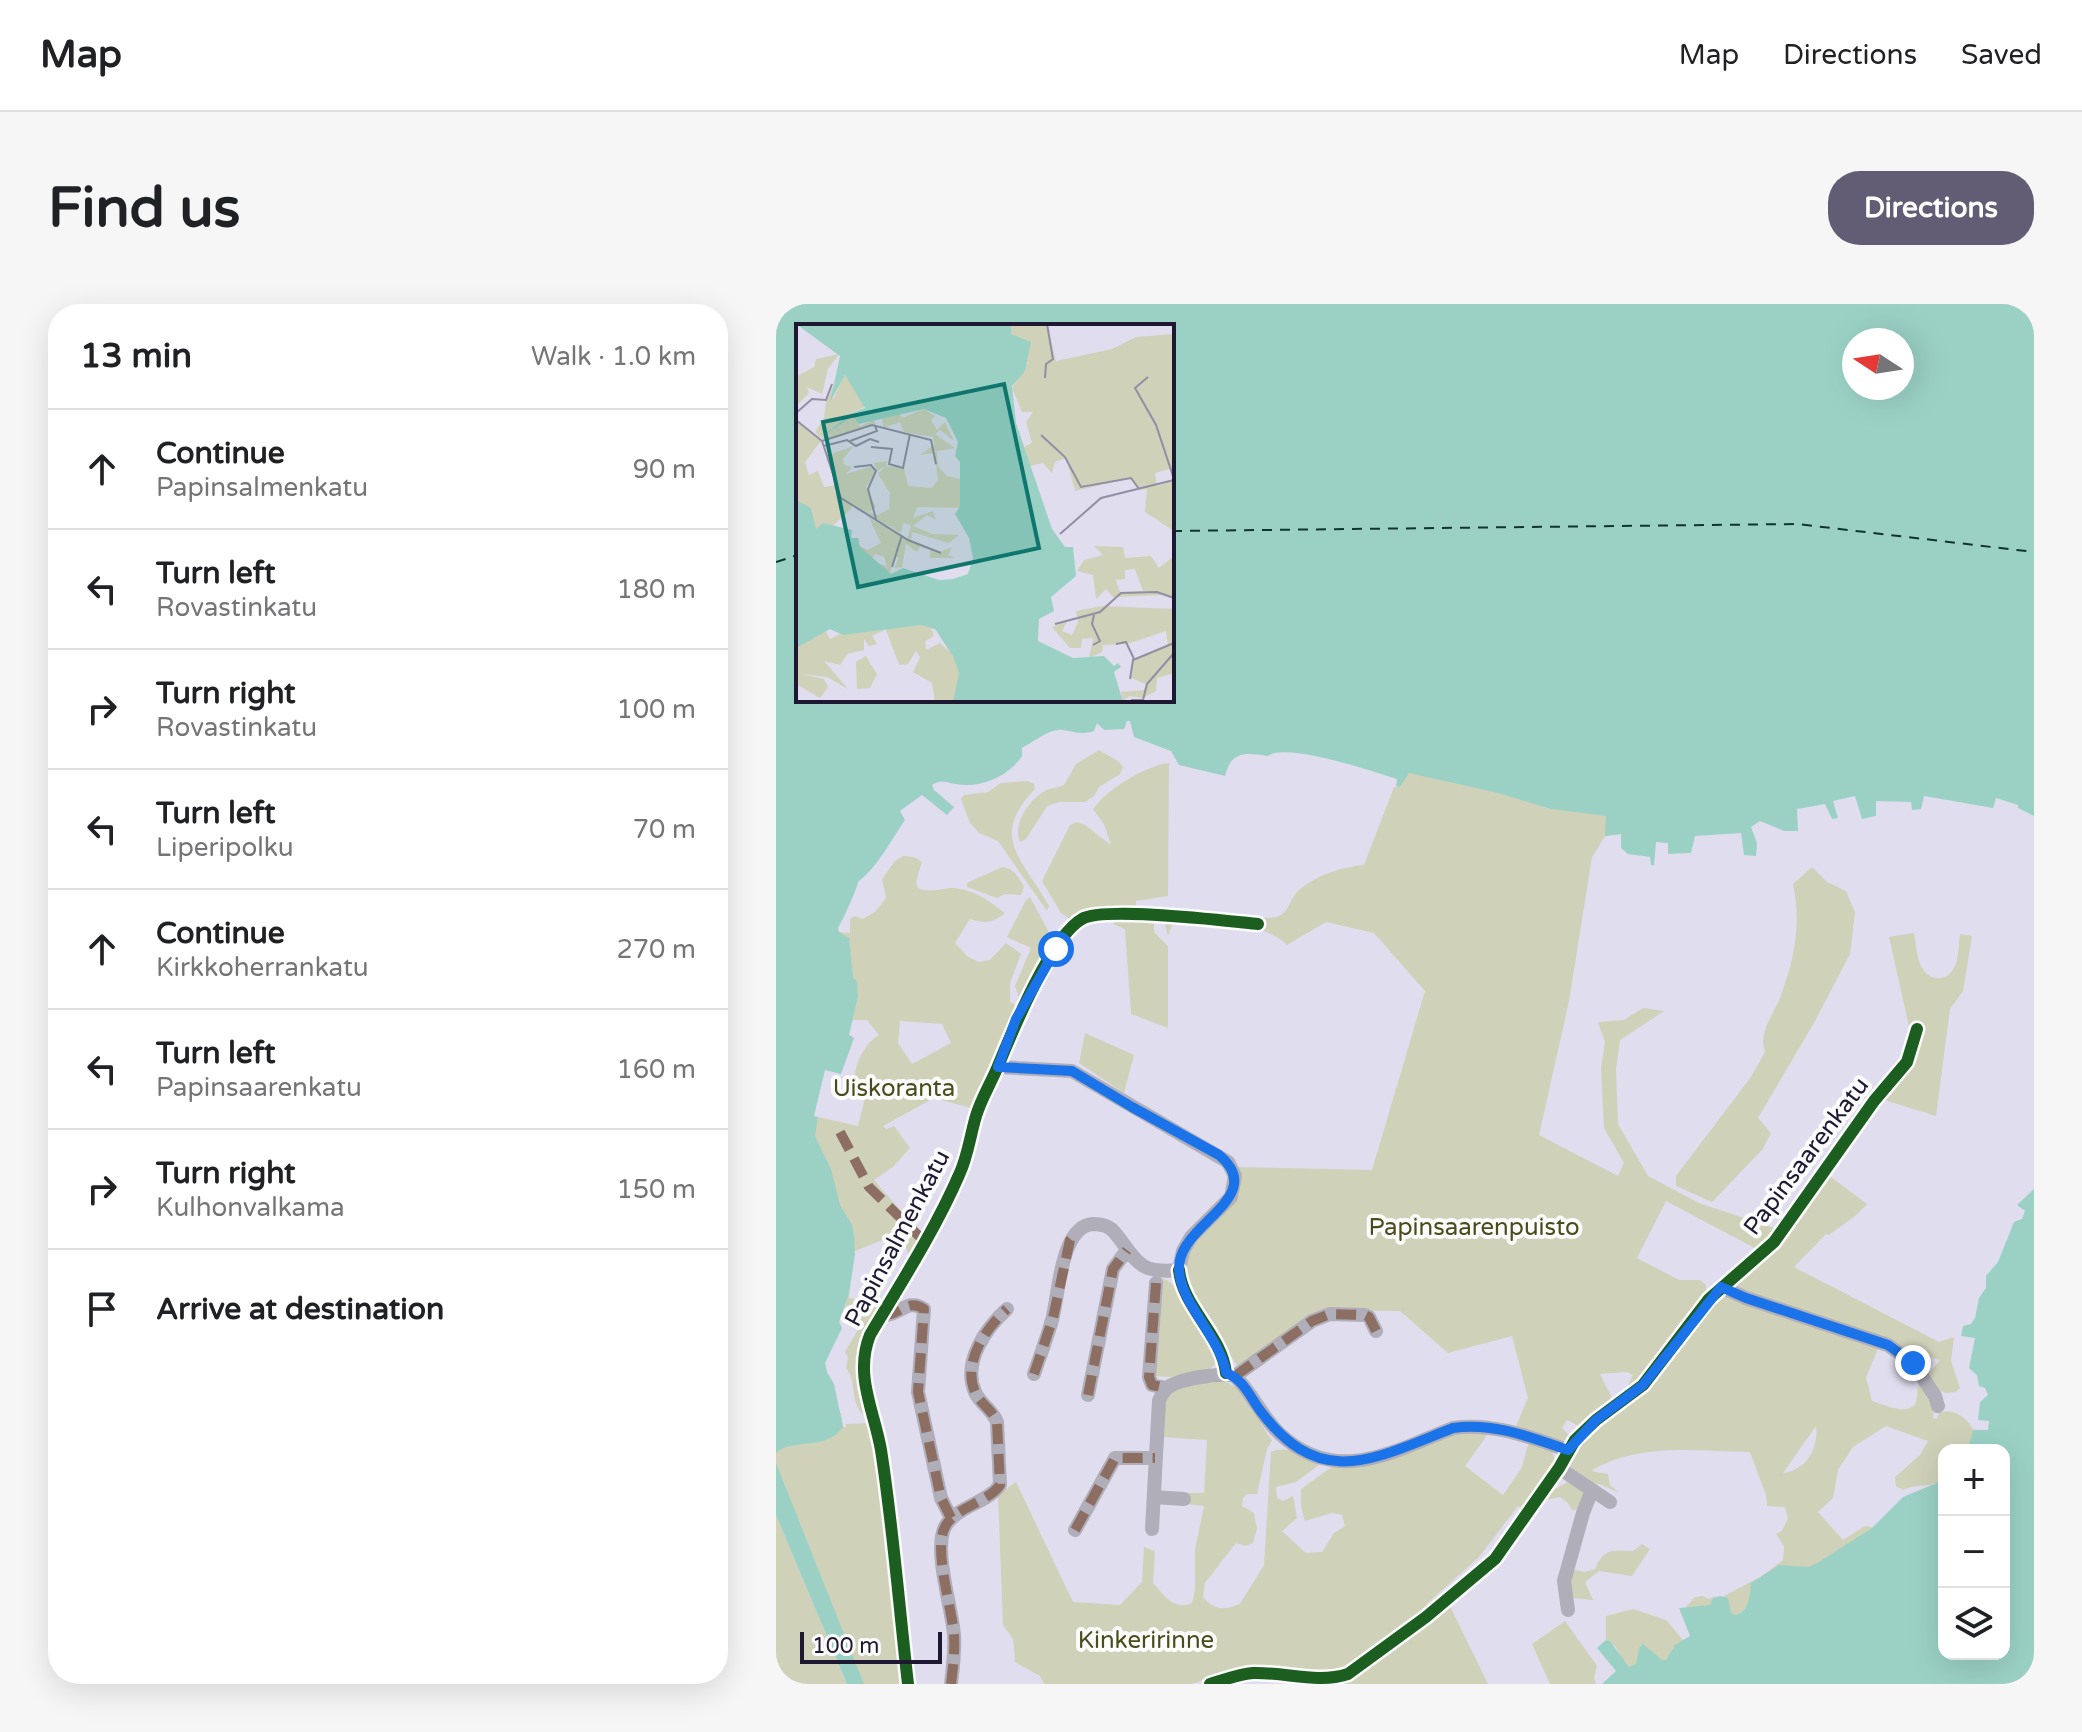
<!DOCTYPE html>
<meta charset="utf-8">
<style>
:root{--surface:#fff;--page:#f6f6f6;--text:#202124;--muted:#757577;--line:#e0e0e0;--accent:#625d74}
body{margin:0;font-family:"Varela Round",sans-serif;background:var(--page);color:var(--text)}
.controls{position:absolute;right:24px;bottom:24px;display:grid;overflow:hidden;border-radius:16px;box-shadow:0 8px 32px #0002}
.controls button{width:72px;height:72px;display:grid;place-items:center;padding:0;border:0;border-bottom:2px solid var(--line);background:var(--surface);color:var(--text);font:40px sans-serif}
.compass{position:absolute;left:1066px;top:24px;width:72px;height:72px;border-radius:50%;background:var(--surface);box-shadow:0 8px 32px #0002;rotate:282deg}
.scale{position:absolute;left:24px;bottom:20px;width:142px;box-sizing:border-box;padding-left:8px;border:4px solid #1e1833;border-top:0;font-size:22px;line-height:28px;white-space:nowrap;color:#1e1833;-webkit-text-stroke:6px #fcfcfc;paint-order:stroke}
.stop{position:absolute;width:24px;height:24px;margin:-18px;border:6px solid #1a73e8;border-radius:50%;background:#fff}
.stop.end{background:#1a73e8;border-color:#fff;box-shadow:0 2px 8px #0008}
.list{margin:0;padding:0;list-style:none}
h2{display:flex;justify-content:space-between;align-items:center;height:104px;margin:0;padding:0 32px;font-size:34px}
h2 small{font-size:26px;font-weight:400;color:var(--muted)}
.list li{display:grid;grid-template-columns:52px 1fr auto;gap:24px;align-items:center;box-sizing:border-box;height:120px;padding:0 32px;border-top:2px solid var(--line)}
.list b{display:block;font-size:30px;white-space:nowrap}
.list p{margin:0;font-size:26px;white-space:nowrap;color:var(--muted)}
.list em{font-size:26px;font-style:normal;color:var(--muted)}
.icon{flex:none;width:44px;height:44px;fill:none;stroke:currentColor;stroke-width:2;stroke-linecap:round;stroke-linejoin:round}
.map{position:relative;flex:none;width:1258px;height:1380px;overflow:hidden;border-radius:32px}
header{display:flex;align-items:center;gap:48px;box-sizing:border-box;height:112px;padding:0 40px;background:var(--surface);border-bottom:2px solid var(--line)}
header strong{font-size:38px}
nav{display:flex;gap:44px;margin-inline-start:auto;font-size:28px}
.intro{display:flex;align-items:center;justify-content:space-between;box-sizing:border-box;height:192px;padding:0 48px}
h1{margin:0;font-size:56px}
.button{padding:20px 36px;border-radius:32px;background:var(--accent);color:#fff;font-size:28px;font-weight:700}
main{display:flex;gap:48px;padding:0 48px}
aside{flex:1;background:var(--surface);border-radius:32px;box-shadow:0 8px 32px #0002}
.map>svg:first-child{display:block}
</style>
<header>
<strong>Map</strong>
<nav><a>Map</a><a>Directions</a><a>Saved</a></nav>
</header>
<div class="intro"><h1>Find us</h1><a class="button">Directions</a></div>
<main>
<aside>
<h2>13 min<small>Walk · 1.0 km</small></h2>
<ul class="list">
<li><svg class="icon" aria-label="ahead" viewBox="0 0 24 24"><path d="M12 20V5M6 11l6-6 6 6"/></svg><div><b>Continue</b><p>Papinsalmenkatu</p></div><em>90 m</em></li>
<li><svg class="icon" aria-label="left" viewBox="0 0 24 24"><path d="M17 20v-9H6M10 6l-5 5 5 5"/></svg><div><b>Turn left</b><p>Rovastinkatu</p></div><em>180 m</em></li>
<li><svg class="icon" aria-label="right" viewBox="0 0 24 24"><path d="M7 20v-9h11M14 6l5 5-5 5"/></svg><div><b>Turn right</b><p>Rovastinkatu</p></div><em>100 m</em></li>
<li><svg class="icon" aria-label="left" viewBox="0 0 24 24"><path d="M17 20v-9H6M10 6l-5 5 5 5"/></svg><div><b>Turn left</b><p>Liperipolku</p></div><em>70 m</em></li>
<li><svg class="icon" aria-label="ahead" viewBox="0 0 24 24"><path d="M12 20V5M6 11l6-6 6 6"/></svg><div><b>Continue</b><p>Kirkkoherrankatu</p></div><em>270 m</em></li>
<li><svg class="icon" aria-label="left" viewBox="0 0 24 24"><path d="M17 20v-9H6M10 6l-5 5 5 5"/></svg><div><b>Turn left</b><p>Papinsaarenkatu</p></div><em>160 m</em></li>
<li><svg class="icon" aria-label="right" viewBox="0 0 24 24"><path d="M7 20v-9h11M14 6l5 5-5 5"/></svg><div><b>Turn right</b><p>Kulhonvalkama</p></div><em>150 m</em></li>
<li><svg class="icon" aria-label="arrive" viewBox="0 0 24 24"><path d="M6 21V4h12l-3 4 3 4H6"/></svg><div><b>Arrive at destination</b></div></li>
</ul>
</aside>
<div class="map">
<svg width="1258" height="1380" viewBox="0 0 1258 1380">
<rect width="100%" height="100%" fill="#e0ddee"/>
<!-- green -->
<path fill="#d0d1b9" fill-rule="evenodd" d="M323,446l19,11 5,6 -3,7 -21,13 -5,9 -9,6h-26l-12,4 -21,33 -6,3c-8,-17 9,-43 25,-51 5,-3 12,-3 19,-6l12,-21z
M633,458l206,23 6,49 -16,2 -13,21 -23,144 -30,134 79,41 6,-13 -20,-35 -3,-60 4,-26 -7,-20 26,-2 19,-12 21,3 -44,29 -4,29 2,55 30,52 51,27 75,25 53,-73 3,2 75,-100 5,-26 -21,-94 25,-4c2,12 3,29 10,38 4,5 10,8 17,7 19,-3 17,-30 19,-44l12,2 -9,55 -13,18 -14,107 -55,-17 -54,75 40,30 -12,12 -26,19 -3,-1 -32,33 145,75 15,-5 -3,24 9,27 -4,4 -10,1 -11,-4 -7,-15 12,-14 -26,-7 -183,-66 37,-32 -102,-54 -29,57 42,22h21l6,5v5l-56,77 -26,27 9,-19 -6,-3 -27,2 14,28 -33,25 -14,-7 -5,8 9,9 -9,6 -46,-17 12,-28 -16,-62 -64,17 -48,-42 -79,-1 -84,56 -46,-74 -6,-20v-8l8,-21 36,-36 7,-40 136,3 53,-179 -51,-58 -48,-11 -39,23c-27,-26 -75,-20 -110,-23l-6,5 -3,9 -3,-12 33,-14 71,8c22,-1 18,-17 30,-28 18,-15 42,-23 65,-25l30,-78h6z
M393,459l-1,133 -32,5v8l-65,11 -10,-7 -19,-32 28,-56 6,-3 9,3 26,20 -7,-21 -11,-15c15,-20 51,-43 76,-46z
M251,477l7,3 1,5c-47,49 -12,70 14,117l-2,5 -49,-70 -19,-8 -9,-10 -9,-24 3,-4 24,-3 13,-9z
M127,552l11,1 8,5 -6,20 2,6c12,5 21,1 33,0 19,-1 40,14 54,25 -12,10 -20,11 -35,6l-15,24 13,14 11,5 11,-2 16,-17 15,11 -11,29v19l7,3 -8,15 -38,88 -37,-10 -51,28 3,3 8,-3 16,22 -17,19 -19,13 47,54 -9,18 -3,3 -9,-22 -45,18 -60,-129 21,4 2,-9 40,9 8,-32 -11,-4c-4,-18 7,-45 24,-55l-12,-15h-15l6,-23 -14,-20 -6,-49 1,4 11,1v-14l4,-3 9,3 12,-7 11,-14 -4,-19 13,-18zM124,717l42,3 9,19 -39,21 -14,-21z
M226,563c12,1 16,10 22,20l-3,8 -16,-1 -8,4 -30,-11v-4z
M1036,563l15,15 19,9 9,21 -5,42 -35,67 -57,97 13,15 -9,17 -50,52 -36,-16v-10l75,-99 14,-25c-7,-19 8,-37 15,-54 6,-17 13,-38 15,-56 3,-20 2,-38 -2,-58z
M254,593l23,43 -33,60 -5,-14 16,-38 -24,-11 19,-37z
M368,614l10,6v8l14,14v82l-37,-14 -6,-85 -12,-5 2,-4z
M309,729l49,22 -10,38 -45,-30z
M383,973c24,5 47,61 58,82 -4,19 -47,19 -63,17z
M73,986v8l32,5 -16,32 2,80 -2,1c-16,-12 -7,-33 -19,-48l2,-11 -3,-5 17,-29 -19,-8z
M944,990l159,52 -13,32 6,23c11,3 35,15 43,3 3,-5 2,-13 3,-19h5l11,23 -1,10 4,1 2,-7c25,-5 37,18 42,38h-37v42l-7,-9c-13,4 -22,1 -34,7l-7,-4 -1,-9 25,-22 8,-14 -42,-15 -33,21 -15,23 -5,28 -15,14 25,28 22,-14 14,3 -110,98 -83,-20 9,-10 7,-1 7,3 6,-3 -1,8 13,10 -3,-18 38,-20 21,-16 1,-14 -8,-12 6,-3 6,-13 -3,-11 -18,-1 -1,-11 -16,-43c-52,-1 -112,-10 -159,19l17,3 2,11 9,8 -19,-9 -10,1 -21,-20c1,-28 45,-48 64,-64 29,-24 63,-76 87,-107zM1040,1122c3,22 -10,45 -33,47z
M444,1076c28,6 36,40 52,60l-5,9 -10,45h-10l-4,4 -1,8 12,7 3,16 -4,14 -8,3 -9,-3 -31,40 -2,14c12,14 20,13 37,7l24,-39 7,-113c17,-7 34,2 48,13l-23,17 -20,5 1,11 6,3 10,-5 4,22 -15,13 24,22 16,-1 12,-19 11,-7 -3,-11 -10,-2 -27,8 -4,-14v-18l32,-23 118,-33 39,-2 -25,35 38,29 18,-26 8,-27 23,9 4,13 -34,45 -4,-3 -39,51 -56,50 30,-23 -3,6 -79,65 -35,18 -93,-4 -52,15h-147l-4,-8 -25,-14 -2,-23 -10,-14 -5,-130 18,-13 57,120 47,3 22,-23 2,-35 11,4 -2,32c12,13 21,28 39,20l3,-13v-40l9,-44 -19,-2 1,-11h18l3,-53 -46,-3c4,-54 9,-47 59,-57z
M65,1109l2,14h3v-3l23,-1 6,15 29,246h-49l-79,-209v-40z
M792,1178l15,8 1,8 -5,11 -7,1 -4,-7 -8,-6 -16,3 6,-8z
M0,1211l71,169h-71z
M866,1240l8,5 -18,27 -33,-5 -14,11 8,18 -19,-2 -5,-8 3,-21 12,3 11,-3c9,-21 17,-19 38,-18z
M674,1302l38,78h-158l30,-10 31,-23h4l5,-8z
M857,1305l33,11 23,27 15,37h-67l-22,-38 -5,-5 -4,-1v-24z
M789,1317l32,45 -3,12 2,6h-46l-18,-40z"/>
<!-- water -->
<path fill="#9bd1c5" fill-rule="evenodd" d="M0,0h1258v512l-16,-8v-3l-22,-7 -3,10 -69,-12 -3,13 -9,1 -1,-8 -35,-1v15l-14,3 -7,-23 -22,5 5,17 -6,1 -7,-15 -28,5 1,22h-14l-24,-10 -9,6 6,16 -1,13 -12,-1 -3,-22 -46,3 -4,17 -23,1v-11l-12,-1 -2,23h-3l-1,-8 -22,-3 -7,-6v-14l-16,2 1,-20 -55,-7 -53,-16 -89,-20 -9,14 -4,-1 1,-7c-25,-8 -112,-37 -129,-23 -21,-3 -37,-6 -43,20l-46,-11 -8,-14 -37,-14 -4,-16h-3l-3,8 -20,1 -7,-7 -3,8c-12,4 -19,1 -31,-1 -12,-2 -30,12 -41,18v8c-13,20 -42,33 -67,28 -10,-2 -14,-5 -23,1l2,5 20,17 -7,8 -25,-20 -22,16 5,9c-15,22 -27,46 -47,62 -1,7 -16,40 -20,46l1,4 10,6 4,40 4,3 1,16 -9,38 5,3 -13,36 -16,-4 -11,46 4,1 -3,19 16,33 9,36 12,20 2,10 1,19 -6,40 -10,28 3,6 -17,35 2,9 7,12 9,43c-18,25 -49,10 -67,26zM396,22v374h-374v-374zM1126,36v48h-48v-48z
M1258,885v495h-432l14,-13 -19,-23 9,-8 4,1 19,26 7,-3 3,-16 4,-4 19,16h4l9,-15 15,-9 -11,-28 31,-3 3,-7 7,-2 8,2 3,15 4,2c14,-2 15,-19 16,-32l28,-18 30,2 10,-5 53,-34 31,-31 41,-17v174h60v-204h-36l5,-20h15l1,-9 -11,-1 2,-18 8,-7 -3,-7 -6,-2 -2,-11 -8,-7 6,-30 -14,-2 2,-10 8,-2 4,-6 4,-20 7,-10v-12l12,-14 16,-40 8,-3 3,-8 -8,-6z
M0,1159l88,221h-17l-71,-169z"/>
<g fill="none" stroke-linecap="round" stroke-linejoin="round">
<!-- ferry -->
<path stroke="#10352b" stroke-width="2" stroke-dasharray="10 8" stroke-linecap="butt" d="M396,227l625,-7 237,28
M0,258l22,-7"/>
<!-- minor -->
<path stroke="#b0aeb9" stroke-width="14" d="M222,763l74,4 156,91 7,14 -4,21 -40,40 -8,14 -4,19c-42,4 -41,-9 -64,-37 -5,-7 -14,-9 -22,-9 -33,2 -34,72 -41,96 -5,18 -12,36 -18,54
M380,979l-7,94 3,8 15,3
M945,983l25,11 142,47 25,18 22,33 3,10
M105,1011c18,2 26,-18 43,-6l-6,83 23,106 10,20
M459,1072l77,-55 18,-7 35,1 4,2 7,14
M312,1091l25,-126 14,-19
M783,1164l51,34
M378,1193l30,2
M376,1225l7,-128c2,-5 3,-8 7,-12 10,-10 55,-17 69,-13 17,17 27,41 45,58 56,52 112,18 173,-6 40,-6 76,9 115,22
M299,1226l40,-72h40
M792,1306l-4,-29 19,-68 9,-23
M132,1380c-9,-78 -15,-157 -27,-234 -7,-40 -27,-75 -11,-115 31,-52 65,-105 89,-160 9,-19 11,-39 17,-59 5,-17 15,-33 22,-50 14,-34 53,-130 84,-147 22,-13 145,2 176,5
M175,1380c2,-17 4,-32 3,-49 -2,-28 -22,-88 -8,-110 12,-19 41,-22 54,-40l-3,-63c-5,-13 -17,-18 -22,-30 -13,-30 11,-64 32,-83
M434,1380c14,-4 29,-10 43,-11 33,-1 64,11 95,1l78,-57 69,-58 64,-91 16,-28 21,-20 47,-35 66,-86 65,-57 100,-141 33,-39 10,-33"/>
<!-- quiet -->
<path stroke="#8d6e63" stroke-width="10" stroke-dasharray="20 10" stroke-linecap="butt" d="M64,828l29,55 55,54
M380,979l-7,94 3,8 15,3
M105,1011c18,2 26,-18 43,-6l-6,83 23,106 10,20
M258,1070l19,-56 17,-78 6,-7
M459,1072l77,-55 18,-7 35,1 4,2 7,14
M312,1091l25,-126 14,-19
M299,1226l40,-72h40
M175,1380c2,-17 4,-32 3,-49 -2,-28 -22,-88 -8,-110 12,-19 41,-22 54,-40l-3,-63c-5,-13 -17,-18 -22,-30 -13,-30 11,-64 32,-83"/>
<!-- cycleway casing -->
<g stroke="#fcfcfc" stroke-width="17">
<path id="cycleway" d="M403,966c4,38 43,65 47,103
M132,1380c-9,-78 -15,-157 -27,-234 -7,-40 -27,-75 -11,-115 31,-52 65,-105 89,-160 9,-19 11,-39 17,-59 5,-17 15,-33 22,-50 14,-34 53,-130 84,-147 22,-13 145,2 176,5
M434,1380c14,-4 29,-10 43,-11 33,-1 64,11 95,1l78,-57 69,-58 64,-91 16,-28 21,-20 47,-35 66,-86 65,-57 100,-141 33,-39 10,-33"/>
</g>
<!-- cycleway -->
<use href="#cycleway" stroke="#1b5e20" stroke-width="12"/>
</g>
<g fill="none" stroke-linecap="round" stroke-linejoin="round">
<!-- route -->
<path stroke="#1a73e8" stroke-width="10" d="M280,645l-40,70 -18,48 74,4 60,36 87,48c48,40 -31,66 -39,105 -8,37 41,76 46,113 16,5 24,23 33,36 61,83 114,50 194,19 40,-6 77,9 115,22l28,-30 47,-35 78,-98 25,11 142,47 25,18"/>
</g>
<g text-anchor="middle" stroke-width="8" stroke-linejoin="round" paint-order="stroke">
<!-- park labels -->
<g font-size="24" fill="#4a4c1b" stroke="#fcfcfc">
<text x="118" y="792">Uiskoranta</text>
<text x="698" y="931">Papinsaarenpuisto</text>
<text x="370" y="1344">Kinkeririnne</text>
</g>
<!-- street labels -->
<g font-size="24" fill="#1e1833" stroke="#fcfcfc">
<text transform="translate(1030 852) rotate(-53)" y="8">Papinsaarenkatu</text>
<text transform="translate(121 934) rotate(-62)" y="8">Papinsalmenkatu</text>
</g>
</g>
<!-- overview -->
<g transform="translate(20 20)">
<rect width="378" height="378" fill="#e0ddee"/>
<path d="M194,0h57l9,37 56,-12 24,-12 38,-3v143l-5,-8 -14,4 2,13 17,-5v50l-29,-19 2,-23 -7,1 -9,-12 -56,13 -9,-33 -11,4 -3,11 -9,-10 -13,3 -6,-19 8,-4 -6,-21 7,-10h-11l-10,-24 16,-26zM43,30l-11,15 -6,25 -15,-7 2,6 -12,12 -1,-28 18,-10 2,-8zM48,51l33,26 -27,13 -24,18 27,-18 7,12 14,-6 2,5 -52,15 -9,-8 9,-14 2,-17 7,-15v14zM100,85l6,9 22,-9 11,7 -4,4 6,10 8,-8 9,19 -14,-11 -5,4 20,14 -23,4h5l1,14 9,10 16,4 1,28 -47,-1 -4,11 20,-7 3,9 -9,-5 -14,11 20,8 26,1 -10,8 -37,-11 -1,8 26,13 15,-6 -4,8 7,3h-25v-8l-10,-4 -3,6 -11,-8 -4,23 -8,1 5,-10 -5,-2 -4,17h-5l-5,-9 7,2 -3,-9 -9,-3 -5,9 -15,-20 5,-4 -2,6 10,5 13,-7 -12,-25 38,22 4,-15 -8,-2 -2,10 -52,-30 3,5 -28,26 -21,-14 6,-9 -9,-8 4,5 -8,8v-95l25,20 -16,21 4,13 9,-4 6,16 13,-2 -3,6 9,9 -17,-43 3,6 4,-10 21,-7 -11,13 1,6 8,2 -6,7 27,-8 2,8 -9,13 10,20 -7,5 8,3 12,-6 1,-16 -12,-19 7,-8 -8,5 -3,-8 13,-2 -1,5 18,2 4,18 24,2 6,-9 -4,-26 -14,2 14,-10 -1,-8 -29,-5 -4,-10 -17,6 -1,-10zM298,222l29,1 2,11 26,-2 8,12 15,-12v43l-11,-4 -50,2 -7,-8 -10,10 -3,-24 -16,-4 7,-11 19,-5zM339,245l8,22 -23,1 -4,-12 9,-1v-9zM307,282l71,3v64l-17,5 -1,13 -13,7 -14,-2 -6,6 -2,-10 23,-2 2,-6 -15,-6 2,-17 35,-16 -2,-14 -39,13 -24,1 -1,7 -13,6 4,-20 -11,1 -1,9h-11l-18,-21 16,-7 -6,11 10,4 6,-13 -2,-11zM87,300v7l-11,5 5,8 -8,2 -5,-7v11l-17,4 -7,11 -16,-4 24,28 -21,-12 -26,-3 23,5 4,8 -8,11 -24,-14v-43l29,-11 5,9 10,-5 -10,-6zM125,300l10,2 8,4 -8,-2 3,8 -9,5 1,9 14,-7 10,9 -9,-14 6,1 12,32 -1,31h-23l-3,-19 -19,-11 7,-15 -4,-6 -8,13 -9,1 -14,-38zM70,332l11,18 -7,14 -13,1 -1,-27z" fill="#d0d1b9" fill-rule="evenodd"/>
<path d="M0,0h215v10l20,8 -6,29 -13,15 4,37 36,106 13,18h8l3,29 -25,21 3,14 -15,8 -1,22 35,17 31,-2 10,10 4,-3 3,4 -7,5 9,30h-170l6,-29 -6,-17 -18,-27 -14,-4 -78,10 -13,-6 -34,19v-148l15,8 5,21 7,-6 29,7 -1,8h7l2,9 31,27 12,-6 36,12 14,-1 15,-5 5,-16 -4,-20 -14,-24 5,-8v-44l-5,-6 3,-14 -12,-24 -22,-9 -65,15 -6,-8 -32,21 29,-23 15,-6 -20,-33 -15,27 10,-46z" fill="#9bd1c5"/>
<path fill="none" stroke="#9bd1c5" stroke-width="4" d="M130,0l52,85 26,115 13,117 33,61"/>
<path fill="none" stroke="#928ea3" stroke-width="2" d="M352,53l-13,11 21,37 18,54M249,54l1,-14 7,-5 -6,-35M0,89l16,-14 14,1 6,-16M0,96l26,21M245,111l24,22 16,30 50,-9 8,11M26,117l19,57 67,42 33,13M26,117l50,-16 59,15 5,24M54,117l27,-10 -2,-5M28,122l23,-6 9,6 14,-7 9,3M75,123l21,2 -3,15 14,4 7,-34M58,143l17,-2 5,6 -8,18 8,30M264,210l41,-36 73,-18M96,243l10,-32M259,300l45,-12 21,-19 36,-1 17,6M320,320l10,-2 8,17M297,321l7,-4 -8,-17 2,-9M334,355l3,-19 41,-17M335,376h12l4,-16 27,-31"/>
<path fill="#0f766e" fill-opacity="0.15" stroke="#0f766e" stroke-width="4" d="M208,60l35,164 -181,39 -35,-165z"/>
<rect width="378" height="378" fill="none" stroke="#1e1833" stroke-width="4"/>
</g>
</svg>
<div class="controls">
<button>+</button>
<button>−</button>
<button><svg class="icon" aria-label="layers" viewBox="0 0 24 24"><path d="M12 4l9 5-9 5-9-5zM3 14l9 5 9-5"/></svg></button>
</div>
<svg class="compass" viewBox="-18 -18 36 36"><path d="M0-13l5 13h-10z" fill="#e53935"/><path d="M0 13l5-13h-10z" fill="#757577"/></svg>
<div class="scale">100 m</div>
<div class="stop" style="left:280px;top:645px"></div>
<div class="stop end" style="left:1137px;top:1059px"></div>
</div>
</main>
